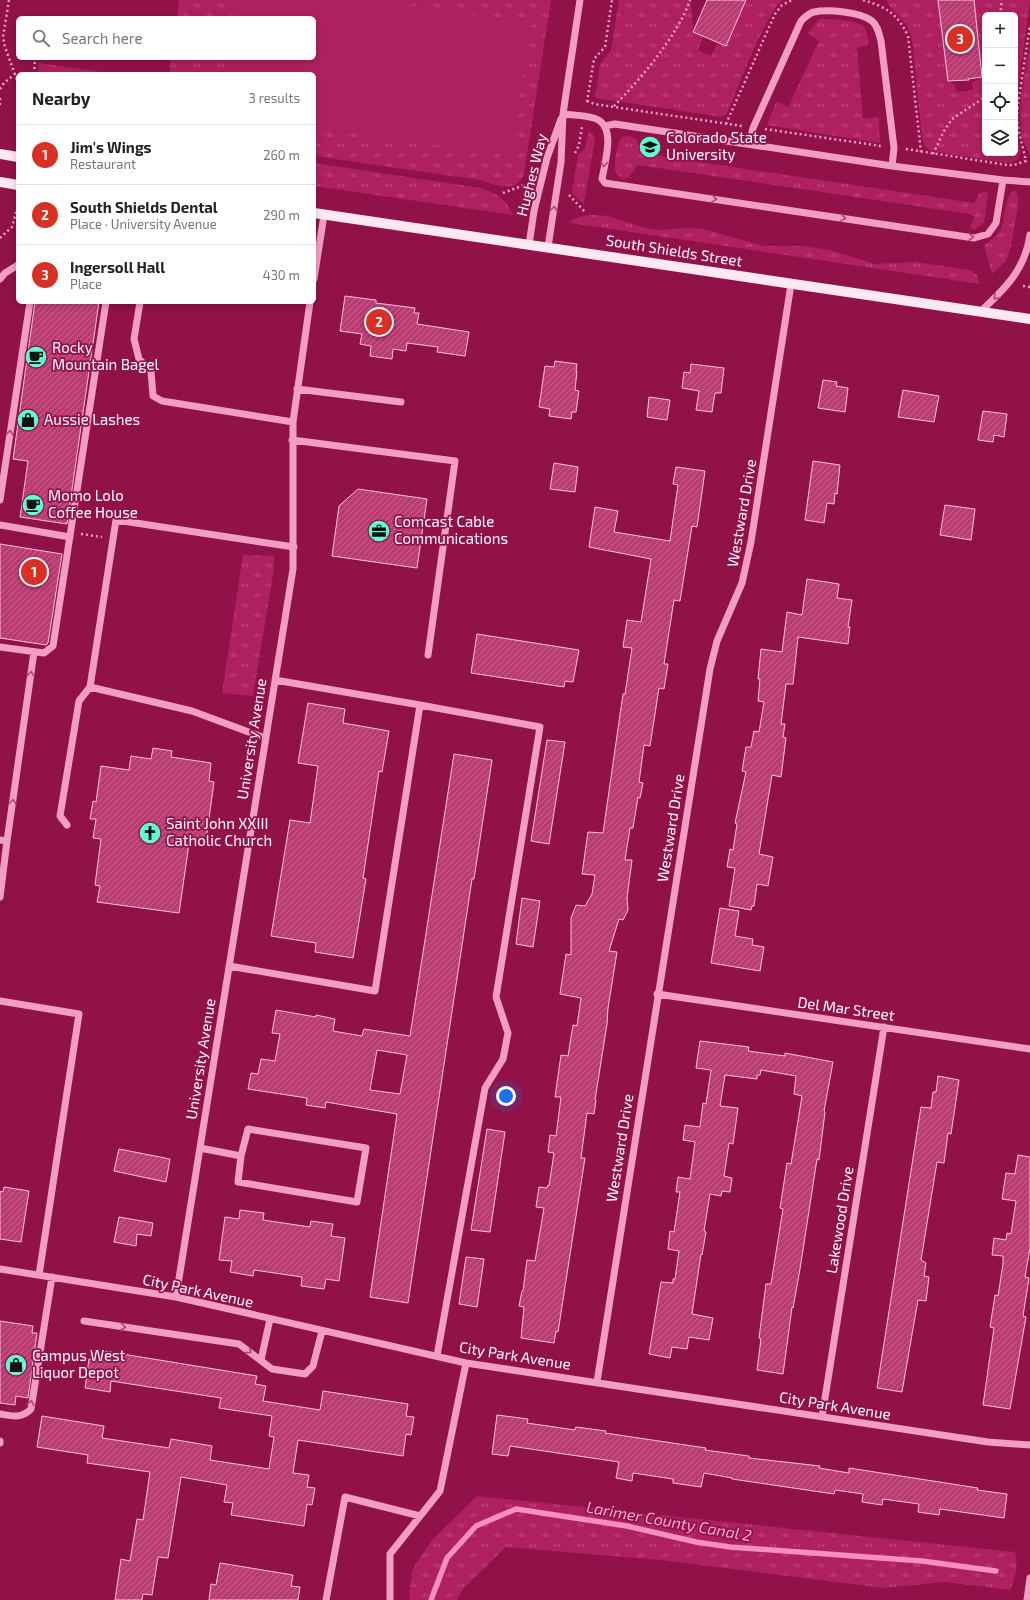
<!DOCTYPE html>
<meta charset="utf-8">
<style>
:root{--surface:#fff;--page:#f2f2f2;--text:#222;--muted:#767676;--line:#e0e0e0;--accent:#d93025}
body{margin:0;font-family:"Exo 2",sans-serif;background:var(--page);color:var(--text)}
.controls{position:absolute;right:12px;top:12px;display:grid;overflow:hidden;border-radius:6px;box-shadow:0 2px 6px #0003}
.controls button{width:36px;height:36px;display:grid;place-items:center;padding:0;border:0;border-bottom:1px solid var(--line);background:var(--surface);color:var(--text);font:20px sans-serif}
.you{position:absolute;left:506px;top:1096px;width:14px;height:14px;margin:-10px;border:3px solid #fff;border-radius:50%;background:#1a73e8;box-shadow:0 0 0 6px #1a73e833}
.badge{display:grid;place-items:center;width:26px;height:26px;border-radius:50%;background:var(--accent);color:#fff;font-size:13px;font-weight:700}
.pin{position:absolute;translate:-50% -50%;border:2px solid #fff;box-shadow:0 1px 4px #0006}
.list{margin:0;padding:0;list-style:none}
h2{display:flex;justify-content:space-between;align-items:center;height:52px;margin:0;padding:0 16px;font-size:17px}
h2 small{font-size:13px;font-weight:400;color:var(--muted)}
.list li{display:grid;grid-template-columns:26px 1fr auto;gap:12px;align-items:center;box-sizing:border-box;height:60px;padding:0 16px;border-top:1px solid var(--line)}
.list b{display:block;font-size:15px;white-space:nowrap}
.list p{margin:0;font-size:13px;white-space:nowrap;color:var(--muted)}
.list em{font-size:13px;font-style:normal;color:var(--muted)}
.icon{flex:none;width:22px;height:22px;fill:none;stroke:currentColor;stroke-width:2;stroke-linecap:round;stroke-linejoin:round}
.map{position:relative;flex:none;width:1030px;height:1600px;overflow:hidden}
.search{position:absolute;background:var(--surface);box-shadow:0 2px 6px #0003;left:16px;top:16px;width:300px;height:44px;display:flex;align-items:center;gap:10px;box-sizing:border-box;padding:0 14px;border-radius:6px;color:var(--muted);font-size:15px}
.panel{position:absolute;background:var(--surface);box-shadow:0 2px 6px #0003;left:16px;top:72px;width:300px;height:232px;border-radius:6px}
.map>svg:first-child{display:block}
</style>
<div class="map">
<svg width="1030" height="1600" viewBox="0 0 1030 1600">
<defs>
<pattern id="grass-tufts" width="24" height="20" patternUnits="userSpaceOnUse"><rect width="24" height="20" fill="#ae205f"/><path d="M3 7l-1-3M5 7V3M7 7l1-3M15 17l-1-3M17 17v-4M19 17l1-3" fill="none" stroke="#be4d7f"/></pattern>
<pattern id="building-hatch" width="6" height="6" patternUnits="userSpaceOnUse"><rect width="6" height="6" fill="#ba3a72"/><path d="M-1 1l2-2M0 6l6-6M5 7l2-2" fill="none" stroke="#c8618e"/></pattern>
</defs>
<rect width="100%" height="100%" fill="#911149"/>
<!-- grass -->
<path fill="url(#grass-tufts)" d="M179,0h372l-27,174c-8,20 -29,11 -44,6l-166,-24v-82h-145l2,-16h143v-40h-137z
M619,0h72l2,32 10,5 -5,13 13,6 6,-12 9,2 20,-46h37c-17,12 -46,91 -56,114l-5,3 -127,-19 5,-34 11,-14z
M888,0h50l10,81 7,4 1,7 17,-2 -1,-7 10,-6 -8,-77h56l-15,112v-97h-30v138h30v-26c1,15 15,34 -8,36l-74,-12c-8,-3 -9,-5 -11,-13l-10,-99 -5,-13 -20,-23z
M819,19c12,0 37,0 46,8l4,16 -2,2 -10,3 6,70 2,1 13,-2 1,2 1,24 -113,-18 9,-23h2l10,5 31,-66 -11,-8z
M1030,44v109c-20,-23 -4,-81 0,-109z
M38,63h1l76,11h-76z
M588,132l4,2 3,5 -11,65 -8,-6 -4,-6 6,-37 7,-6z
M630,136l6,3 3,6v8l335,50 6,-10 5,-2 3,2 -4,30 -10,7 -4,-4 5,-9 -5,-3 -332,-49 -9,12 -7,2c-3,-3 -7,-6 -7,-10 -1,-10 2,-24 7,-32z
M314,163l167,25c15,5 26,11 32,27l-199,-29z
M1016,191l3,8 -8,48 -5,14 -14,13 -8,-29c29,-18 14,-30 27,-53z
M595,215l13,1 33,11 16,3 31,-2 15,1 61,17h37l29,4 45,14 40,-2 55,8 7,5 3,9 -410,-61c7,-8 15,-8 25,-8z
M243,555l31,1v13l-21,127 -31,-3z
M477,1496l538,56c3,14 1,25 -5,38l-65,-8 -62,6 -223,-28 -154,-13 -44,43 -5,10h-48l3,-30 19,-29z"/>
<!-- pitch -->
<path fill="#ae205f" d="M235,0h140l156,24 -20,132 -197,-29v-53h-91l3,-16h88v-40h-82z"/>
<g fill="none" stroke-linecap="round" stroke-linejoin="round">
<!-- stream -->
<path stroke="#f68fbe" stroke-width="5.5" d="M431,1600l16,-42 29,-32 40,-17 111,17 69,16 34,5 192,14 74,10"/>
</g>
<!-- building -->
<path fill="url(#building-hatch)" stroke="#fdc4de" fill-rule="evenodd" d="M707,0h39l-20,46 -33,-14z
M938,0h36l8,77 -14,2 1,1 -21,1z
M345,296l31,4v3l39,5 -1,5h5l-2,11 52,8 -4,24 -28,-4 1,-5 -31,-4 -1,8 -13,-2 -1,10 -22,-3 1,-10 -11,-2 2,-10 -22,-3z
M35,302h64l-32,222 -47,-7 8,-56 -15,-2z
M555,361l22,3 -1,7h1l-2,19 4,1 -3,21h-4l-1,7 -22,-3 1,-7 -11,-2 6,-41 9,1z
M691,364l33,4 -3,25h-6l-3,19 -16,-2 3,-19 -17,-3 2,-16 6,1z
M823,380l14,2 -1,4 12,2 -3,24 -27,-4z
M903,390l36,6 -5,26 -36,-5z
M649,397l21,3 -3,20 -20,-3z
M983,411l24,3 -3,23 -10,-2 -1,7 -15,-2z
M813,461l27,4 -3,29 -2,-1 -1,11 -7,-1 -3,20 -19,-3z
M554,463l24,4 -3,25 -25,-3z
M676,467l29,4 -8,56 -5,-1 -12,75 -6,-1 -10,64h4l-4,25 -5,-1 -9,58 -6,-1 -5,37 4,1 -3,15 -2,-1 -5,31h-3l-5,32h7l-5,38 1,12 -5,10 -4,-1 -10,32 8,1 -9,56 -1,16 -12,76h1l-2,14 -7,-1 -6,45h4l-27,174 -2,-1 -2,12 -33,-5 3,-31 -5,-1 3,-15h1l4,-31 8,1 9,-53 -8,-1 3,-20 8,1 1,-3 1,1 5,-33 -6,-1 2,-17 6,1 5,-39h-6l6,-42 7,1 5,-31 4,1 4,-28 -21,-4 6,-40 5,1v-37l5,-13 9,1 7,-12 3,-19 -13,-1 6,-42 15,1 20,-139h2l7,-46 -9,-1 4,-27 14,2 10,-63 -62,-12 6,-40 23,4 -4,21 56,9 8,-56 -5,-1z
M358,489l69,10 -10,69 -85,-12 7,-50z
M945,505l30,4 -4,31 -31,-5z
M0,544l62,10 -14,89 -2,2 -46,-7z
M807,579l32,5 -2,14 15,2 -4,27h2l-2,17 -50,-7 -5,47h-7l-5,40h4l-2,13 3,1 -5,39 -9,-2 -13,79 14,3 -5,29 -11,-2 -3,22h-2l-1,4 -22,-4 6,-38 -8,-1 3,-18 3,1 4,-26 -2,-1 11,-51 -4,-1 4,-24h5l3,-16 5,1 5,-30 -6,-1 2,-22h-2l3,-30 21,3 5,-40 15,3z
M477,634l102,16 -6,32 -8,-1 -1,6 -93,-14z
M308,703l37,6 -2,14 46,8 -7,41 -3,-1 -16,107 3,1 -13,79 -38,-6 1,-9 -45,-7 19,-116 20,3 8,-57 -20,-3z
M547,740l18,2 -16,102 -18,-3z
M153,748l19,3 -1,6 40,6 -2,18 5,1 -8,58 -16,-3 -11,76 -82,-11 3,-16 -5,-1 6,-46 -8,-1 3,-19h-6l3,-18 3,1 5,-36 28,4 2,-14 20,3z
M454,754l38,6 -18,119h-2l-64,424 -38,-6 27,-183 -71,-12 -1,6 -19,-3 1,-7 -59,-9 3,-16 7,1 3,-15 14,2 5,-27 -8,-1 4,-23 40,7v-2l19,4 -2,12 29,5 2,-7 46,7zM377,1050l30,5 -7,39 -30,-4z
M522,898l18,3 -7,46 -17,-3z
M720,908l19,3 -4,25 18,3 -1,6 12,2 -4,24 -49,-8z
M700,1041l49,6 -1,4 37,5v-3l48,9 -9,49 1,1 -6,48 -2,-1 -17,110 -7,39 -1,-1 -9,67 -26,-4 4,-31 -2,-1 7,-54h5l12,-75 -3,-1 7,-45 4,1 11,-68 -8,-2 2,-18 -35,-6 -1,5h-3v4l-32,-4 -5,31 18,2 -5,36 -4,-1 -5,33 8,2 -2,14 -8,-1 -1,5 -11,-2 -6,37 2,1 -4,23 -1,-1 -9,60 21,4 -4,22 -20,-3 -2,12 -15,-2 -2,11 -21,-4 12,-72 12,1v-4h2l4,-28 -11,-2 2,-18 4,1 6,-40h-4l2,-15 12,2 5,-37 -12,-2 2,-15 15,2 3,-24 3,1 5,-34 -15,-2z
M938,1076l21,4 -8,54 -3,-1 -4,30 -7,-1 -16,98 5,3 -2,13 5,1 -3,24 -8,-1 -16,92 -25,-4 44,-281 10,1 2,-16h3z
M487,1129l18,3 -15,100 -19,-2z
M119,1149l51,10 -4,23 -52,-11z
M1018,1155l12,2v91l-5,29 4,1 -6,38 3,1 -16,92 -27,-4 11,-77 -4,-1 5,-32 3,1 5,-32v-8l-11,-1 2,-17 12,2 1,-7 4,1 5,-33 -14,-2 4,-26 9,1z
M4,1187l25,4 -8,51 -21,-3v-48l3,1z
M240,1210l24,3 -1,7 47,7 1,-6 22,3 -2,12 14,2 -6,43 -13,-2 -2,10 -23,-3 1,-9 -48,-7 -1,6 -23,-4 2,-11 -13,-1 6,-43 14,2z
M119,1217l34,6 -2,13 -14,-2 -1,12 -22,-4z
M466,1257l18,2 -7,48 -18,-3z
M0,1321l33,5 -1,7h5l-9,65 -12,-2 -1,9 -15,-2z
M104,1351l153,25 -2,8 11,2 -3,15 57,9 3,-19 85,13 -2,12 8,1 -3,18 -5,-1 -3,22 -105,-16 -5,33 16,2 -2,12 8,1 -3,17 -5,-1 -3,22 -73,-11 2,-12 -9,-1 3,-17 -46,-8 -13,81 -10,-1 -6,38 -9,-1 -1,6h-27l6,-41 9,2 7,-42 6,1 7,-48 -63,-9 1,-8 -51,-8 5,-31 62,10 -2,12 67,10 2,-9 41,7 -2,14 59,9 5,-32 -5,-1 3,-20 -53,-8 2,-10 -110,-17 -1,11 -25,-4 4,-29 13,2z
M497,1415l31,4 -1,4 48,7 1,-3 30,4 -1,2 101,15 -1,2 44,6v2l71,8 -1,2 30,5v-5l129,20 -1,2 30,4 -3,24 -64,-9 -1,6 -21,-3 1,-8 -36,-5 -1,6 -20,-3 1,-8 -28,-4 -1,4 -102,-15v-1l-28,-5 -3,14 -28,-4v-4l-40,-6 -1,8 -16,-3 3,-16 -109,-16 -2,10 -16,-2z
M220,1563l73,12 -2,11 9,1 -2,13h-89l2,-16 5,1z"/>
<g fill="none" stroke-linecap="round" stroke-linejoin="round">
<!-- path -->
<path stroke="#f29dc3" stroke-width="2.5" stroke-dasharray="2 3" stroke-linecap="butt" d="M9,0l-6,37 2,10 13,36
M863,0c23,7 34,13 45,36l13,116
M1000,15l2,-15
M34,74l1,-16
M0,89l4,-6 11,-9
M0,98v7
M587,101l7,3 148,22
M587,102l7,-43 11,-12 7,-47
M614,106c26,-26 64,-71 76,-106
M726,124l49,-110 7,-9 10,-5
M765,129l116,17
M906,149l101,16h7l12,-4 -7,-29 -2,-13 1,-15 12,-79
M575,153l4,-8 3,-18
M933,154l11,-23 8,-12 33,-22
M503,193l24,-9
M569,195l16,17
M0,238l12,-11 5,-18
M1023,286l7,1
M81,534l21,3"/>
<!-- minor -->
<path stroke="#f29dc3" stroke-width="7" d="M563,114c10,1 21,1 31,4 23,7 11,43 8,61l3,4 369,55 14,-4 8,-11 7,-43 -111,-14 -277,-42 -10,2
M749,144l4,-16 48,-107c4,-4 8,-8 13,-9 14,-3 47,0 58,9 6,5 7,13 9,20l13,107 -2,18
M1003,180l27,2
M529,245l5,-34 13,-53 14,-39
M548,247l13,-85 2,-48 17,-114
M0,279l5,-6 13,-8
M314,279l10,-64
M140,302l-6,37 5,20 12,12 2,25 9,5 131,21
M981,311c25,-23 44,-42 49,-76
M297,389l104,13
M292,440l163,21 -27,194
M0,500l30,-198
M0,525l70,12
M0,647l44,6 9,-7 53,-344
M420,705l120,22 -44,270 12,36 -5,26 -18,29 -48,268
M265,738l-73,-27 -102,-24 26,-167 178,27
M67,825l-7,-9 19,-115 11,-14
M0,840l7,1 -7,56
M7,841l27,-189
M229,966l146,25 45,-286 -145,-25
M657,994l373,55
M0,1001l79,13 -40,261
M200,1148l41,8 -3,26 119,20 9,-54 -118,-19 -7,27
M0,1269l176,28 290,66 522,79 42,3
M176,1297l117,-728v-147l17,-120
M84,1321l155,23 33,25 33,5 8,-8 9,-35
M261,1360l9,-41
M597,1382l113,-713 7,-28 25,-58 9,-41 40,-258
M0,1414c12,2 21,5 31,-5l21,-132
M822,1417l62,-390
M0,1441v2
M326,1600l19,-103 75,19
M390,1600v-46l50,-63 26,-128
M1027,1600l3,-22"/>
<!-- major -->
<path stroke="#ffe8f1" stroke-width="10" d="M0,154l18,3
M0,182l18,3
M314,213l716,106"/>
</g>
<!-- one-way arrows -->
<defs><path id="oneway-chevron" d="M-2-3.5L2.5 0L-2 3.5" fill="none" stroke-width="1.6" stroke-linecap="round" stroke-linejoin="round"/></defs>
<g stroke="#b34274">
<use href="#oneway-chevron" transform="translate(604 164) rotate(98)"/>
<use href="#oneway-chevron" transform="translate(714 199) rotate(9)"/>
<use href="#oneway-chevron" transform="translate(554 209) rotate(-82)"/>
<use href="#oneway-chevron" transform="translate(843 218) rotate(9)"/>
<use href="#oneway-chevron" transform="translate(971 237) rotate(2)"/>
<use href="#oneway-chevron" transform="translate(996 297) rotate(135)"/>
<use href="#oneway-chevron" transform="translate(10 433) rotate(-82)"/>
<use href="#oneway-chevron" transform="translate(31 674) rotate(-82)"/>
<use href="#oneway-chevron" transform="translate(13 802) rotate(-82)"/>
<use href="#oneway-chevron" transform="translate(123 1327) rotate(8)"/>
<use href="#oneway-chevron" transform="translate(249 1351) rotate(36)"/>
<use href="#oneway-chevron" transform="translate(31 1403) rotate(-76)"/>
</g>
<!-- icons -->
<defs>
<g id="university-disc" transform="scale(1.15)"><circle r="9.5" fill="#5effd1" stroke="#911149"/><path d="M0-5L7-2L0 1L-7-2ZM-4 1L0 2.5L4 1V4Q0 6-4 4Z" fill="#111"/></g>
<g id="cafe-disc" transform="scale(1.15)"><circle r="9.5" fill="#5effd1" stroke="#911149"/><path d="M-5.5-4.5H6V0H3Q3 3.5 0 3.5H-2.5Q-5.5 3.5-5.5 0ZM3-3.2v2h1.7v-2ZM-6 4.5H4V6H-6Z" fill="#111"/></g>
<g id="shop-disc" transform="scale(1.15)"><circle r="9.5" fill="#5effd1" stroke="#911149"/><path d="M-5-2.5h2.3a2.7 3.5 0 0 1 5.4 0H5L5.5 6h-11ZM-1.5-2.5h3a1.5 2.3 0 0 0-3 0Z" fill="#111"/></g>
<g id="office-disc" transform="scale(1.15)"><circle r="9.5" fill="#5effd1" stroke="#911149"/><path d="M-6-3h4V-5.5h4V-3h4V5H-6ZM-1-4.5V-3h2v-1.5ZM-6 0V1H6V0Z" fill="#111"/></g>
<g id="church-disc" transform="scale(1.15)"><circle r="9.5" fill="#5effd1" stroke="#911149"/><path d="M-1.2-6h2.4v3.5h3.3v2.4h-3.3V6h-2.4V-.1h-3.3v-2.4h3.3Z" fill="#111"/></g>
</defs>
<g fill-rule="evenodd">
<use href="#university-disc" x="650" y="147"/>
<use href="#cafe-disc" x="36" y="357"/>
<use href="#shop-disc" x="28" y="420"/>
<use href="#cafe-disc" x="33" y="505"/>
<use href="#office-disc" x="379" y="531"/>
<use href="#church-disc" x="150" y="833"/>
<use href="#shop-disc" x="16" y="1365"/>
</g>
<g text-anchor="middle" stroke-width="3.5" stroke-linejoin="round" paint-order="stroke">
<!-- poi labels -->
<g font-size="15" fill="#fff" stroke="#911149" text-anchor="start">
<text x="666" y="143">Colorado State<tspan x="666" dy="17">University</tspan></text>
<text x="52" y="353">Rocky<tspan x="52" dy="17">Mountain Bagel</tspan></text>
<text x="44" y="425">Aussie Lashes</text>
<text x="48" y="501">Momo Lolo<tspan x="48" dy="17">Coffee House</tspan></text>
<text x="394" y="527">Comcast Cable<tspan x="394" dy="17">Communications</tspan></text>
<text x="166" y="829">Saint John XXIII<tspan x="166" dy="17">Catholic Church</tspan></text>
<text x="32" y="1361">Campus West<tspan x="32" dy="17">Liquor Depot</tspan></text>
</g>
<!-- street labels -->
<g font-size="15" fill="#fff" stroke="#911149">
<text transform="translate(532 175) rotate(-76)" y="5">Hughes Way</text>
<text transform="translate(674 251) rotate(9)" y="5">South Shields Street</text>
<text transform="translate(742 513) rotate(-80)" y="5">Westward Drive</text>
<text transform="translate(252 739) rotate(-81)" y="5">University Avenue</text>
<text transform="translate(671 828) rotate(-81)" y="5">Westward Drive</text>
<text transform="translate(846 1009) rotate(8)" y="5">Del Mar Street</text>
<text transform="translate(201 1059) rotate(-81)" y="5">University Avenue</text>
<text transform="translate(620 1148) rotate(-81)" y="5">Westward Drive</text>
<text transform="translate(840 1220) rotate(-81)" y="5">Lakewood Drive</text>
<text transform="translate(198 1291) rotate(12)" y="5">City Park Avenue</text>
<text transform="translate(515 1356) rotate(9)" y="5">City Park Avenue</text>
<text transform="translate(835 1406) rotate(9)" y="5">City Park Avenue</text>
</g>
<!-- water labels -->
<g font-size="16" font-style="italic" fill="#f9a9cd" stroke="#911149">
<text transform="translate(669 1521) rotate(10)" y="6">Larimer County Canal 2</text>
</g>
</g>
</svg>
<div class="controls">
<button>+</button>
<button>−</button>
<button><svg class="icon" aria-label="locate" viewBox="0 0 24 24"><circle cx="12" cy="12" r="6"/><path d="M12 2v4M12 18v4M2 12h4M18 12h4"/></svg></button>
<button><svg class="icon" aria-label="layers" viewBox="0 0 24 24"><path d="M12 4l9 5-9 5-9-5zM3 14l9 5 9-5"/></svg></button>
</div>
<div class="you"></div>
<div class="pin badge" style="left:34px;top:572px">1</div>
<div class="pin badge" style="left:379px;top:322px">2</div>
<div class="pin badge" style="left:960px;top:39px">3</div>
<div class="search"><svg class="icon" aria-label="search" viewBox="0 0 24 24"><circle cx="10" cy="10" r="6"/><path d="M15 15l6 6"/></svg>Search here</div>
<section class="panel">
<h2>Nearby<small>3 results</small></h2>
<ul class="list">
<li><span class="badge">1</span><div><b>Jim's Wings</b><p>Restaurant</p></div><em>260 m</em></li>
<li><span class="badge">2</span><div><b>South Shields Dental</b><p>Place · University Avenue</p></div><em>290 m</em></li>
<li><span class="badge">3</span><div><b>Ingersoll Hall</b><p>Place</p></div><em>430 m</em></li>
</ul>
</section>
</div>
